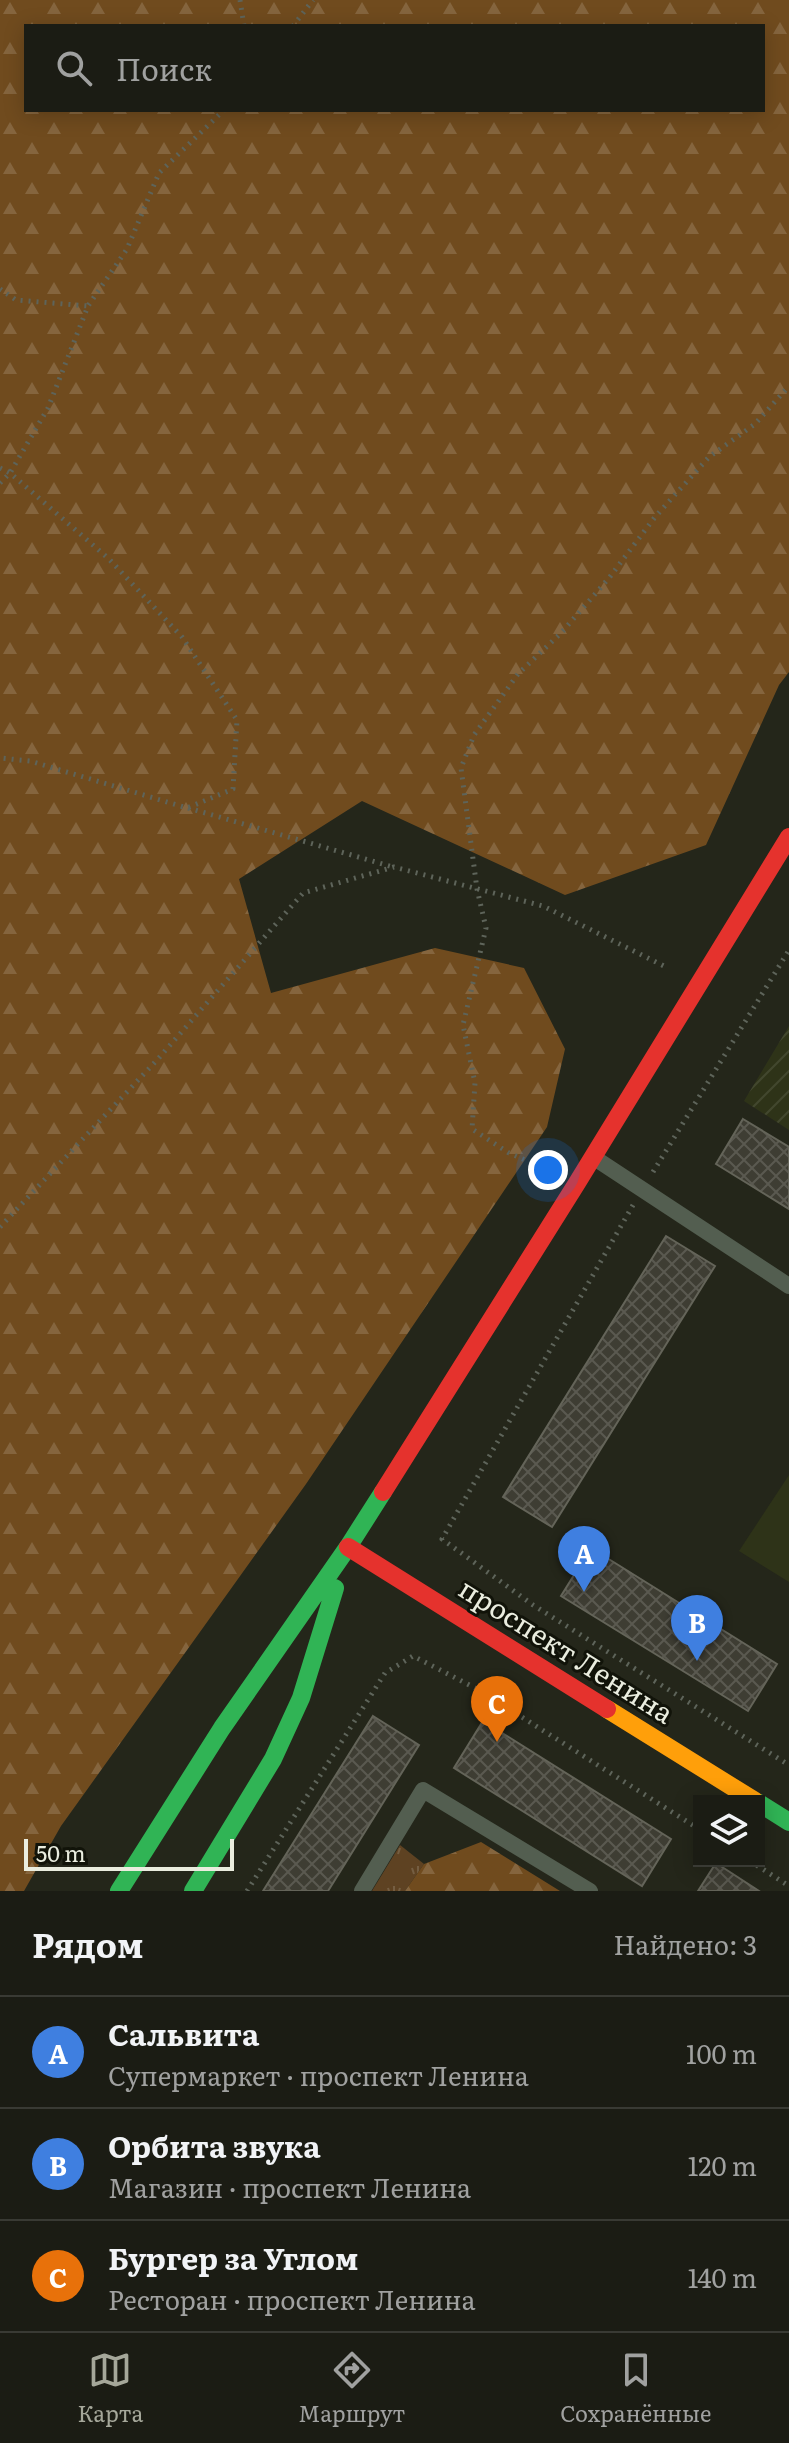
<!DOCTYPE html>
<html lang="ru">
<meta charset="utf-8">
<style>
:root{--surface:#1b1c14;--page:#24251d;--text:#f1f3f6;--muted:#a0a1a0;--line:#393a34;--accent:#a5a79a}
body{margin:0;font-family:Literata,serif;background:var(--page);color:var(--text)}
.controls{position:absolute;right:24px;bottom:24px;display:grid;overflow:hidden;border-radius:0px;box-shadow:0 4px 20px #0003}
.controls button{width:72px;height:72px;display:grid;place-items:center;padding:0;border:0;border-bottom:2px solid var(--line);background:var(--surface);color:var(--text);font:40px sans-serif}
.scale{position:absolute;left:24px;bottom:20px;width:210px;box-sizing:border-box;padding-left:8px;border:4px solid #eaeddf;border-top:0;font-size:22px;line-height:28px;white-space:nowrap;color:#eaeddf;-webkit-text-stroke:6px #111309;paint-order:stroke}
.you{position:absolute;left:548px;top:1170px;width:28px;height:28px;margin:-20px;border:6px solid #fff;border-radius:50%;background:#1a73e8;box-shadow:0 0 0 12px #1a73e833}
.badge{display:grid;place-items:center;width:52px;height:52px;border-radius:50%;background:var(--accent);color:#fff;font-size:26px;font-weight:700}
.pin{position:absolute;translate:-50% -66px;filter:drop-shadow(0 2px 4px #0008)}
.pin::after{content:'';position:absolute;top:42px;width:28px;height:24px;background:inherit;clip-path:polygon(0 0,100% 0,50% 100%)}
.list{margin:0;padding:0;list-style:none}
h2{display:flex;justify-content:space-between;align-items:center;height:104px;margin:0;padding:0 32px;font-size:34px}
h2 small{font-size:26px;font-weight:400;color:var(--muted)}
.list li{display:grid;grid-template-columns:52px 1fr auto;gap:24px;align-items:center;box-sizing:border-box;height:112px;padding:0 32px;border-top:2px solid var(--line)}
.list b{display:block;font-size:30px;white-space:nowrap}
.list p{margin:0;font-size:26px;white-space:nowrap;color:var(--muted)}
.list em{font-size:26px;font-style:normal;color:var(--muted)}
.icon{flex:none;width:44px;height:44px;fill:none;stroke:currentColor;stroke-width:2;stroke-linecap:round;stroke-linejoin:round}
.map{position:relative;flex:none;width:789px;height:1891px;overflow:hidden}
.search{position:absolute;background:var(--surface);box-shadow:0 4px 20px #0003;left:24px;right:24px;top:24px;height:88px;display:flex;align-items:center;gap:20px;box-sizing:border-box;padding:0 28px;border-radius:0px;color:var(--muted);font-size:30px}
.sheet{height:440px;background:var(--surface)}
nav{display:flex;justify-content:space-around;align-items:center;box-sizing:border-box;height:112px;border-top:2px solid var(--line);background:var(--surface);font-size:22px;color:var(--muted)}
nav a{display:grid;justify-items:center;gap:4px}
nav .on{color:var(--accent)}
.map>svg:first-child{display:block}
</style>
<div class="map">
<svg width="789" height="1891" viewBox="0 0 789 1891">
<defs>
<pattern id="industrial-furrows" width="10" height="10" patternUnits="userSpaceOnUse" patternTransform="scale(2)"><rect width="10" height="10" fill="#2e3318"/><path d="M-1 1l2-2M0 10L10 0M9 11l2-2" fill="none" stroke="#42472e"/></pattern>
<pattern id="grass-tufts" width="24" height="20" patternUnits="userSpaceOnUse" patternTransform="scale(2)"><rect width="24" height="20" fill="#5e4222"/><path d="M3 7l-1-3M5 7V3M7 7l1-3M15 17l-1-3M17 17v-4M19 17l1-3" fill="none" stroke="#755e42"/></pattern>
<pattern id="forest-firs" width="22" height="20" patternUnits="userSpaceOnUse" patternTransform="scale(2)"><rect width="22" height="20" fill="#704b1e"/><path d="M5 1l3.5 6h-7zM16 11l3.5 6h-7z" fill="#85653e"/></pattern>
<pattern id="building-cross-hatch" width="8" height="8" patternUnits="userSpaceOnUse" patternTransform="scale(2)"><rect width="8" height="8" fill="#3e3d33"/><path d="M0 0l8 8M0 8l8-8" fill="none" stroke="#5a5950"/></pattern>
</defs>
<rect width="100%" height="100%" fill="#24261a"/>
<!-- built -->
<path fill="#2e3318" d="M789,1475v107l-50,-31z"/>
<!-- industrial -->
<path fill="url(#industrial-furrows)" d="M789,1026v104l-45,-29z"/>
<!-- grass -->
<path fill="url(#grass-tufts)" d="M400,1845l24,19 -19,27h-33z"/>
<!-- forest -->
<path fill="url(#forest-firs)" fill-rule="evenodd" d="M0,0h789v672l-10,13 -73,160 -141,50 -203,-94 -123,78 32,114 164,-45 89,20 41,81 -18,78 -241,357 -245,342 -37,65h-24zM26,26h737v84h-737z
M481,1842l79,49h-155l19,-27z"/>
<!-- building -->
<path fill="url(#building-cross-hatch)" stroke="#646459" stroke-width="2" d="M743,1119l46,28v62l-73,-45z
M666,1236l49,30 -163,261 -49,-30z
M591,1548l186,116 -29,47 -187,-115z
M373,1716l46,29 -91,146h-65z
M483,1721l188,118 -29,47 -188,-118z
M716,1863l43,28h-61z"/>
<g fill="none" stroke-linecap="round" stroke-linejoin="round">
<!-- path -->
<path stroke="#5e645a" stroke-width="5" stroke-dasharray="2 6" stroke-linecap="butt" d="M240,0l4,26
M293,26l20,-26
M0,289l16,11 72,6
M0,468l10,5 99,86 73,78 55,83 -4,69 -46,19 -157,-47 -30,-3
M0,483l10,-10 38,-65 40,-102 39,-57 32,-76 65,-63
M188,808l205,59
M546,1169l-37,-16 -37,-24 3,-46 -12,-58 23,-97 -9,-39 -16,-121 13,-33 44,-61 44,-42 47,-54 46,-61 54,-60 46,-33 34,-38
M653,1172l136,-222
M633,1205l-191,334 91,66 256,160
M0,1227l157,-167 146,-167 91,-26 149,39 125,62
M750,1861l39,25
M247,1891l138,-218 28,-17 66,34 220,139"/>
<!-- lane -->
<path stroke="#535e50" stroke-width="16" d="M593,1157l196,129
M362,1891l61,-101 167,101"/>
<!-- fast -->
<path stroke="#30b455" stroke-width="18" d="M759,1803l30,19
M119,1891l103,-163 126,-181 35,-55
M193,1891l80,-132 28,-61 34,-110"/>
<!-- slow -->
<path stroke="#ff9f0a" stroke-width="18" d="M607,1709l148,92"/>
<!-- jam -->
<path stroke="#e5322d" stroke-width="18" d="M383,1492l194,-309 212,-346
M348,1547l259,162"/>
</g>
<g text-anchor="middle" stroke-width="6" stroke-linejoin="round" paint-order="stroke">
<!-- street labels -->
<g font-size="28" fill="#eaeddf" stroke="#111309">
<text transform="translate(566 1651) rotate(32)" y="10">проспект Ленина</text>
</g>
</g>
</svg>
<div class="controls">
<button><svg class="icon" aria-label="layers" viewBox="0 0 24 24"><path d="M12 4l9 5-9 5-9-5zM3 14l9 5 9-5"/></svg></button>
</div>
<div class="scale">50 m</div>
<div class="you"></div>
<div class="pin badge" style="left:584px;top:1592px;background:#3f7fe0">A</div>
<div class="pin badge" style="left:697px;top:1661px;background:#3f7fe0">B</div>
<div class="pin badge" style="left:497px;top:1742px;background:#e8710a">C</div>
<div class="search"><svg class="icon" aria-label="search" viewBox="0 0 24 24"><circle cx="10" cy="10" r="6"/><path d="M15 15l6 6"/></svg>Поиск</div>
</div>
<section class="sheet">
<h2>Рядом<small>Найдено: 3</small></h2>
<ul class="list">
<li><span class="badge" style="background:#3f7fe0">A</span><div><b>Сальвита</b><p>Супермаркет · проспект Ленина</p></div><em>100 m</em></li>
<li><span class="badge" style="background:#3f7fe0">B</span><div><b>Орбита звука</b><p>Магазин · проспект Ленина</p></div><em>120 m</em></li>
<li><span class="badge" style="background:#e8710a">C</span><div><b>Бургер за Углом</b><p>Ресторан · проспект Ленина</p></div><em>140 m</em></li>
</ul>
</section>
<nav>
<a class="on"><svg class="icon" aria-label="map" viewBox="0 0 24 24"><path d="M3 6l6-2 6 2 6-2v14l-6 2-6-2-6 2zM9 4v14M15 6v14"/></svg>Карта</a>
<a><svg class="icon" aria-label="directions" viewBox="0 0 24 24"><path d="M12 3l9 9-9 9-9-9zM9 14v-3h6M13 9l2 2-2 2"/></svg>Маршрут</a>
<a><svg class="icon" aria-label="saved" viewBox="0 0 24 24"><path d="M7 4h10v16l-5-4-5 4z"/></svg>Сохранённые</a>
</nav>
